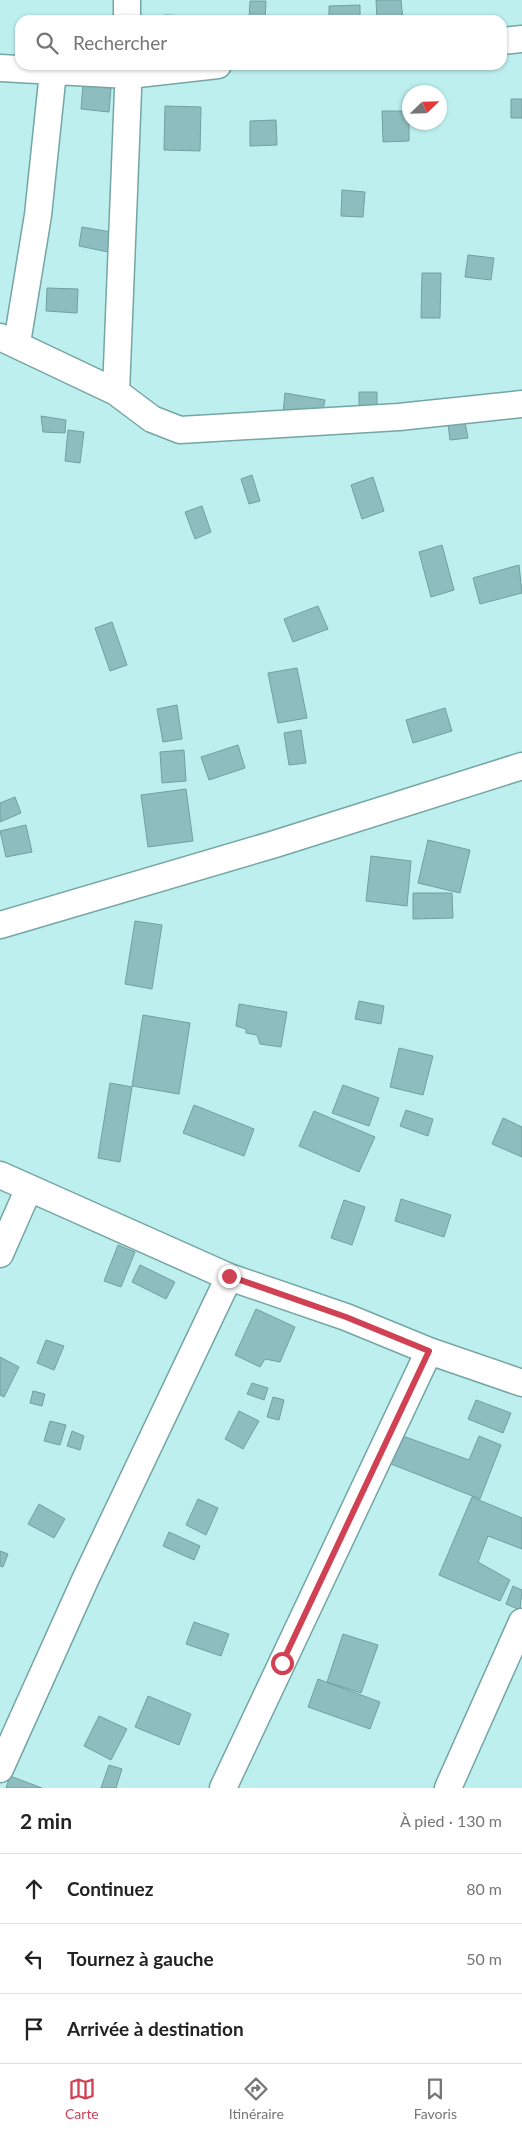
<!DOCTYPE html>
<html lang="fr">
<meta charset="utf-8">
<style>
:root{--surface:#fff;--page:#f6f6f6;--text:#222;--muted:#767676;--line:#e0e0e0;--accent:#d14154}
body{margin:0;font-family:Lato,sans-serif;background:var(--page);color:var(--text)}
.compass{position:absolute;left:402px;top:85px;width:45px;height:45px;border-radius:50%;background:var(--surface);box-shadow:0 1px 4px #0004;rotate:67deg}
.stop{position:absolute;width:15px;height:15px;margin:-11px;border:4px solid #d14154;border-radius:50%;background:#fff}
.stop.end{background:#d14154;border-color:#fff;box-shadow:0 1px 5px #0008}
.list{margin:0;padding:0;list-style:none}
h2{display:flex;justify-content:space-between;align-items:center;height:65px;margin:0;padding:0 20px;font-size:21px}
h2 small{font-size:16px;font-weight:400;color:var(--muted)}
.list li{display:grid;grid-template-columns:32px 1fr auto;gap:15px;align-items:center;box-sizing:border-box;height:70px;padding:0 20px;border-top:1px solid var(--line)}
.list b{display:block;font-size:19px;white-space:nowrap}
.list em{font-size:16px;font-style:normal;color:var(--muted)}
.icon{flex:none;width:28px;height:28px;fill:none;stroke:currentColor;stroke-width:2;stroke-linecap:round;stroke-linejoin:round}
.map{position:relative;flex:none;width:522px;height:1788px;overflow:hidden}
.search{position:absolute;background:var(--surface);box-shadow:0 1px 4px #0004;left:15px;right:15px;top:15px;height:55px;display:flex;align-items:center;gap:12px;box-sizing:border-box;padding:0 18px;border-radius:15px;color:var(--muted);font-size:19px}
.sheet{height:275px;background:var(--surface)}
nav{display:flex;justify-content:space-around;align-items:center;box-sizing:border-box;height:70px;border-top:1px solid var(--line);background:var(--surface);font-size:14px;color:var(--muted)}
nav a{display:grid;justify-items:center;gap:2px}
nav .on{color:var(--accent)}
.map>svg:first-child{display:block}
</style>
<div class="map">
<svg width="522" height="1788" viewBox="0 0 522 1788">
<rect width="100%" height="100%" fill="#bdefef"/>
<!-- building -->
<path fill="#8dbdbe" stroke="#71a0a1" d="M376,0h25l2,20h-26z
M250,1h16l-1,19h-16z
M360,5v15h-31v-14z
M164,15l27,1v4h-27z
M83,85l28,3 -2,24 -28,-3z
M511,99h11v19h-11z
M165,106l36,1 -1,44 -36,-1z
M382,111h27v30l-26,1z
M276,120l1,25 -27,1v-25z
M342,190l23,2 -2,25 -22,-1z
M82,227l29,5 -3,20 -29,-6z
M468,255l26,3 -3,22 -26,-3z
M422,273h19l-1,45h-19z
M47,288l31,1 -1,24 -31,-2z
M359,392h18v17h-18z
M285,393l40,7 -4,20 -38,-7z
M41,416l25,4 -1,13 -22,-1z
M465,422l3,16 -18,2 -2,-16z
M68,430l16,2 -4,31 -15,-2z
M252,475l8,26 -11,3 -8,-25z
M373,477l11,34 -22,8 -11,-34z
M202,506l9,26 -16,7 -10,-27z
M442,545l12,45 -23,7 -12,-45z
M519,565l3,28 -42,11 -7,-26z
M318,606l10,23 -35,13 -9,-23z
M112,622l15,43 -17,6 -15,-43z
M297,668l10,50 -29,5 -10,-50z
M177,705l5,34 -19,3 -6,-33z
M445,708l7,23 -39,12 -7,-23z
M301,730l5,33 -17,2 -5,-32z
M238,745l7,23 -36,12 -8,-23z
M184,750l2,31 -24,2 -2,-31z
M186,789l7,52 -45,6 -7,-52z
M15,797l6,16 -21,9v-19z
M26,825l6,27 -26,5 -6,-26z
M428,840l42,10 -10,43 -42,-10z
M371,856l40,5 -4,45 -41,-5z
M413,893h39l1,25 -40,1z
M135,921l27,4 -10,64 -27,-5z
M359,1001l25,5 -3,18 -26,-5z
M239,1004l48,8 -6,35 -21,-3 -3,-9 -11,-2v-4l-10,-3z
M143,1015l47,8 -11,71 -47,-8z
M399,1048l34,8 -10,39 -33,-8z
M110,1083l22,4 -12,75 -22,-4z
M343,1085l36,13 -10,28 -37,-13z
M194,1105l60,24 -10,27 -61,-23z
M406,1110l27,9 -5,17 -28,-10z
M314,1111l61,26 -16,35 -60,-26z
M503,1118l19,9v30l-30,-13z
M401,1199l50,16 -7,22 -49,-16z
M344,1200l21,7 -13,38 -21,-7z
M118,1245l17,7 -14,35 -17,-6z
M140,1265l35,17 -9,17 -34,-17z
M256,1309l39,18 -15,35 -15,-3 -5,8 -25,-12z
M46,1340l18,6 -10,24 -17,-7z
M0,1357l19,10 -15,30 -4,-2z
M252,1383l16,5 -4,12 -17,-6z
M33,1391l12,3 -3,12 -12,-3z
M273,1397l11,3 -5,20 -12,-3z
M476,1400l35,13 -8,20 -35,-14z
M239,1411l20,10 -16,28 -18,-10z
M50,1421l16,4 -6,20 -16,-4z
M72,1431l12,5 -4,14 -13,-4z
M403,1436l66,24 10,-24 22,9 -21,54 -89,-35z
M472,1497l50,21v31l-34,-13 -10,26 32,18 -10,21 -61,-26z
M198,1499l20,9 -12,27 -20,-10z
M39,1504l26,15 -11,19 -26,-14z
M169,1532l31,14 -6,14 -31,-14z
M0,1551l8,3 -5,13 -3,-1z
M513,1586l9,4 -2,20 -14,-6z
M194,1622l35,12 -8,22 -35,-12z
M343,1634l35,11 -17,48 -34,-11z
M318,1679l62,23 -10,27 -62,-22z
M148,1696l43,18 -12,31 -44,-18z
M99,1716l28,13 -16,31 -27,-14z
M109,1765l13,4 -6,19h-15z
M10,1776l32,12h-36z"/>
<g fill="none" stroke-linecap="round" stroke-linejoin="round">
<!-- minor casing -->
<g stroke="#75a5a5" stroke-width="29">
<path id="minor" d="M127,0v20
M502,41l20,-2
M0,68l129,7 89,-10
M0,337l116,55 36,27 28,11 219,-13 123,-13
M17,343l21,-128 15,-143
M116,392l13,-327
M0,925l275,-81 247,-78
M0,1175l229,102 117,40 83,34 93,32
M0,1254l29,-66
M0,1769l85,-189 144,-303
M223,1788l206,-437
M448,1788l74,-166"/>
</g>
<!-- minor -->
<use href="#minor" stroke="#fff" stroke-width="26"/>
</g>
<g fill="none" stroke-linecap="round" stroke-linejoin="round">
<!-- route -->
<path stroke="#d14154" stroke-width="6" d="M229,1276l117,41 83,34 -147,312"/>
</g>
</svg>
<svg class="compass" viewBox="-18 -18 36 36"><path d="M0-13l5 13h-10z" fill="#e53935"/><path d="M0 13l5-13h-10z" fill="#767676"/></svg>
<div class="stop" style="left:282px;top:1663px"></div>
<div class="stop end" style="left:229px;top:1276px"></div>
<div class="search"><svg class="icon" aria-label="search" viewBox="0 0 24 24"><circle cx="10" cy="10" r="6"/><path d="M15 15l6 6"/></svg>Rechercher</div>
</div>
<section class="sheet">
<h2>2 min<small>À pied · 130 m</small></h2>
<ul class="list">
<li><svg class="icon" aria-label="ahead" viewBox="0 0 24 24"><path d="M12 20V5M6 11l6-6 6 6"/></svg><div><b>Continuez</b></div><em>80 m</em></li>
<li><svg class="icon" aria-label="left" viewBox="0 0 24 24"><path d="M17 20v-9H6M10 6l-5 5 5 5"/></svg><div><b>Tournez à gauche</b></div><em>50 m</em></li>
<li><svg class="icon" aria-label="arrive" viewBox="0 0 24 24"><path d="M6 21V4h12l-3 4 3 4H6"/></svg><div><b>Arrivée à destination</b></div></li>
</ul>
</section>
<nav>
<a class="on"><svg class="icon" aria-label="map" viewBox="0 0 24 24"><path d="M3 6l6-2 6 2 6-2v14l-6 2-6-2-6 2zM9 4v14M15 6v14"/></svg>Carte</a>
<a><svg class="icon" aria-label="directions" viewBox="0 0 24 24"><path d="M12 3l9 9-9 9-9-9zM9 14v-3h6M13 9l2 2-2 2"/></svg>Itinéraire</a>
<a><svg class="icon" aria-label="saved" viewBox="0 0 24 24"><path d="M7 4h10v16l-5-4-5 4z"/></svg>Favoris</a>
</nav>
